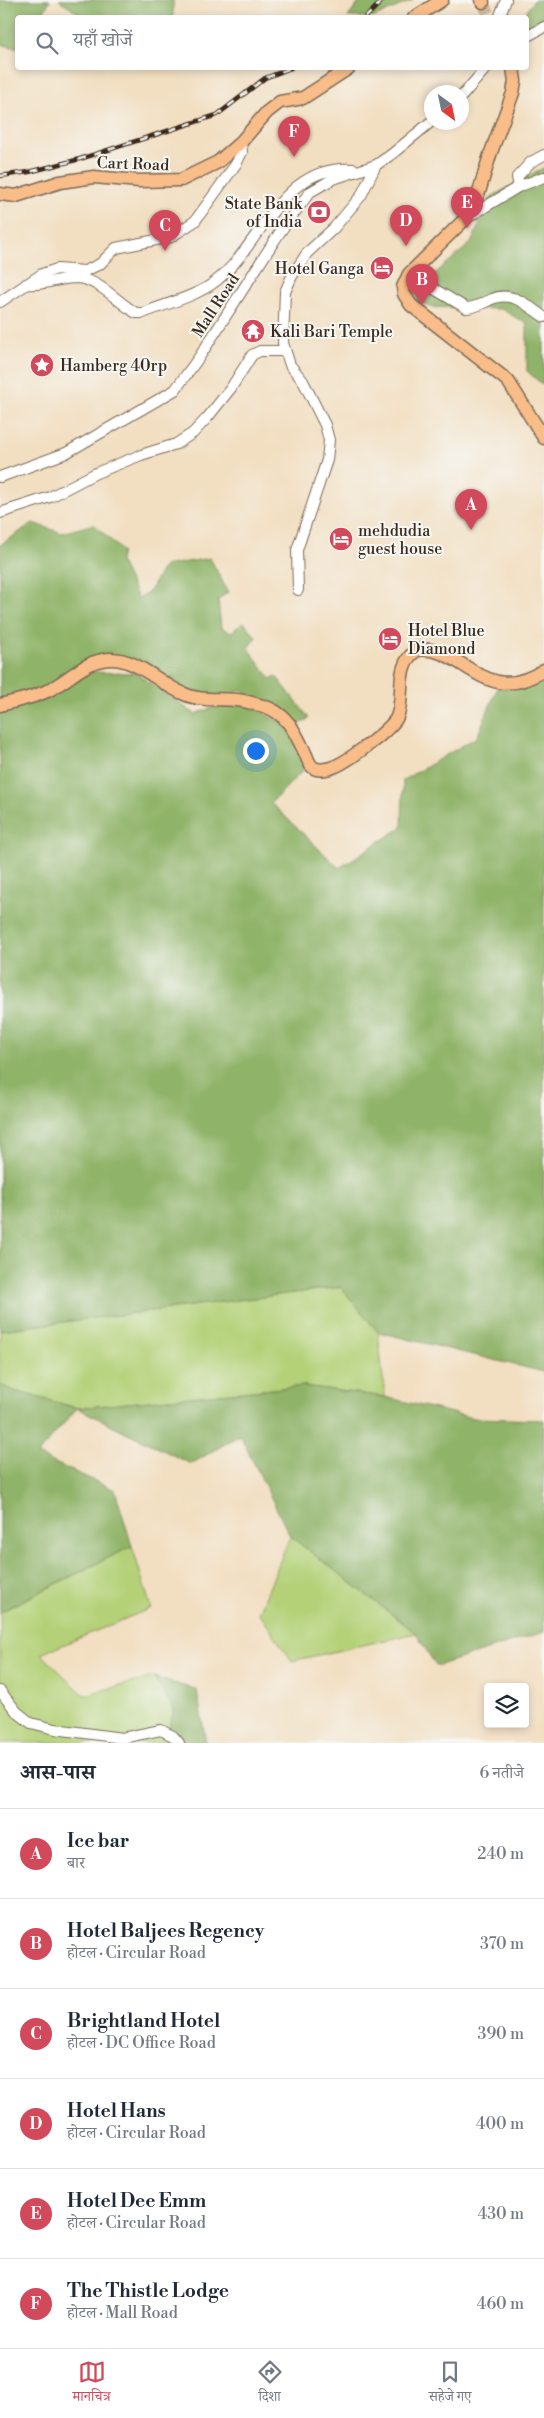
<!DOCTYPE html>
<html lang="hi">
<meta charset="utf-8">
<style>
:root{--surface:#fff;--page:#f6f6f7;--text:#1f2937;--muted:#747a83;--line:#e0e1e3;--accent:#d1495b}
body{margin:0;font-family:"Libre Bodoni","Noto Serif Devanagari",serif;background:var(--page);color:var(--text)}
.controls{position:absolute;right:15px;bottom:15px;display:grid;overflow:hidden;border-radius:5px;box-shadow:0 2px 8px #0003}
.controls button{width:45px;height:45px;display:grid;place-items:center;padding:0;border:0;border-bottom:1px solid var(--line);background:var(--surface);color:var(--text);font:25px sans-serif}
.compass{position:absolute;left:424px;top:85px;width:45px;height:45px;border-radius:50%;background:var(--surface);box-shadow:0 2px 8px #0003;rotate:147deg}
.you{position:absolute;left:255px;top:750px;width:18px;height:18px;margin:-12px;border:4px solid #fff;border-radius:50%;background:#1a73e8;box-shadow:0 0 0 8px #1a73e833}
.badge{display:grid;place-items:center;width:32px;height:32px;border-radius:50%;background:var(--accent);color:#fff;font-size:16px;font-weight:700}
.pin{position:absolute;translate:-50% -41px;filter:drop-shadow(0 1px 2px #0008)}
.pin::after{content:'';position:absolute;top:26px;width:18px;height:15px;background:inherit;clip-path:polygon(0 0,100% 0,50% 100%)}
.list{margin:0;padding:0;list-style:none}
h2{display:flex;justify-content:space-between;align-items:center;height:65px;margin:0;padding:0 20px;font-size:21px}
h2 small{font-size:16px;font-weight:400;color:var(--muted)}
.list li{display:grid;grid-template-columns:32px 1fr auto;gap:15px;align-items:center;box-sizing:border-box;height:90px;padding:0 20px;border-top:1px solid var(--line)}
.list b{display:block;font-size:19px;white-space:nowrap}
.list p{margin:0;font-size:16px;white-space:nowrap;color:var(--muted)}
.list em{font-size:16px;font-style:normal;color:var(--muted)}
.icon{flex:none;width:28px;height:28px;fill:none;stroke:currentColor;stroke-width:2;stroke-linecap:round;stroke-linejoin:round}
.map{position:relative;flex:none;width:544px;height:1743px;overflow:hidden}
.search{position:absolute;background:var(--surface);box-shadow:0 2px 8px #0003;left:15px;right:15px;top:15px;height:55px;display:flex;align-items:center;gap:12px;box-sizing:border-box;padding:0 18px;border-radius:5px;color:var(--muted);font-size:19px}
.sheet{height:605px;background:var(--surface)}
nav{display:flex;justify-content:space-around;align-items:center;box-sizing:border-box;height:70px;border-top:1px solid var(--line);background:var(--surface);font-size:14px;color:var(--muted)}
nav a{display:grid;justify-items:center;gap:2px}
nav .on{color:var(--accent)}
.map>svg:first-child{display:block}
</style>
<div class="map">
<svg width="544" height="1743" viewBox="0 0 544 1743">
<rect width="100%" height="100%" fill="#f6f6f2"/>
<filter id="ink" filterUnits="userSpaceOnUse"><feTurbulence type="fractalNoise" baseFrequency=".02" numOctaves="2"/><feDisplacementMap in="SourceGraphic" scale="10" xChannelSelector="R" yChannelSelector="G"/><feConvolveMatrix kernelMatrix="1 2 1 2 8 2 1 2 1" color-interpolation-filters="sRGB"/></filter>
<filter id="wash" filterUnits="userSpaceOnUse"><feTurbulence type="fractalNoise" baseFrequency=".0096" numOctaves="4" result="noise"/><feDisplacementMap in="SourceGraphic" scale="20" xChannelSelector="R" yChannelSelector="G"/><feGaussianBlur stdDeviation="1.12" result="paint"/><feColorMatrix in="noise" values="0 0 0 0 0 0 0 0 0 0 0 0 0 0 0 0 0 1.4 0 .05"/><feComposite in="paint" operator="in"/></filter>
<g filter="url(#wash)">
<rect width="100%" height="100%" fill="#f2dec0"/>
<!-- green -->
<path fill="#b4d178" stroke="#787e4b" d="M341,1287l37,45 7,65 -81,-11 -227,22 -62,-17 -15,-6v-55z
M290,1536l126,97 -124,28 -33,-48z
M132,1546l19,62 -110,46 43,41 70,-18 20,32 -8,34h-166v-131z"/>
<!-- forest -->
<path fill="#8fb368" stroke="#656e43" d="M0,0h50l-9,17 -23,1 -1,30 -17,-4z
M59,0h114v17h-77l-16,-2z
M361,0h52l-38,17h-27z
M534,0h10v23l-7,-1 -10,5 -1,-9h-23l21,-3z
M543,168h1v218l-17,-15v-47l-26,-15 -70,-2 -14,-6v-12l54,-46 20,-46z
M33,523l29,10 32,-9 28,27 -2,10 18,37 10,-5 16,-27 46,-8 18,34 -10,8 3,28 10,4 13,-10 12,15 -8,11 23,31 5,-3 33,42 -19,13 17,35 -36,37 68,65 63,-41 1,-47 74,-43 22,-53 45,-9v697l-166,-40 -37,-45 -341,43v-618l50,-14 40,-26 46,1 59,41 45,-16 46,29 -44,-37 -43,14 -63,-41 -45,-3 -45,28 -46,10v-153z
M0,1385l15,6 62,17 227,-22 81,11 88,21 71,2v212l-108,34 -20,-33 -126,-97 -50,-101 -49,29 -114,-56 -40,47 78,35 17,56 -132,66z
M154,1677l43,13 9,53h-40l8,-34z"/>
</g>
<g filter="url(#ink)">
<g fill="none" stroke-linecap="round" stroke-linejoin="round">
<!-- major-tunnel -->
<path stroke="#cdbaa0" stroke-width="12" stroke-dasharray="12 6" stroke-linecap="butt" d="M483,2l7,16"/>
<!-- minor casing -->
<g stroke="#7b6957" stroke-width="12">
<path id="minor" d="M499,18l7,-18
M526,37l18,-10
M462,96l24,-28
M522,185l-4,-3 -1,-5 14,-15 13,-7
M465,219l53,-32 26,-10
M409,274l57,34c9,0 17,-5 26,-9 20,-9 36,7 52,18
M26,284c17,2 33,-6 50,-6 23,1 41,24 60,35h7c22,-9 55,-17 73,-32 47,-37 65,-118 138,-112
M0,302l42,-28 15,-5 28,2 15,-7 16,-16 55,-11 24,-16 41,-57 6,-12 -1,-10
M0,477l66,-24 109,-63 25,-34 80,-124 30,-40 23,-13 43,-14 16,-11 40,-33
M0,513l50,-16 46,-24 45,-18 35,-11 17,-11 15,-16 23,-29 21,-33 8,-4h25
M298,590l-1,-40 30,-90 2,-20 -4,-15 -22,-44 -13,-16 -7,-22 2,-51 7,-16 15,-23 27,-25 27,-32 15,-31
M0,1691l17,21 14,11 24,6 67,9 39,-8 12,6 6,7"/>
</g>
<!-- major casing -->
<g stroke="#7b6957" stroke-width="15">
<path id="major" d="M481,0l2,2
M414,18l28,-18
M513,68l2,13 -2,12 -23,62 -11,37 -14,27 -56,55 -6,13 1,7 7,11 97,76 36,57
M0,194l16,2 44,-14 34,-5 45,4 42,-1 37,-18 23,-20 26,-30 13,-10 23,-4 46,-30
M0,705c15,-4 33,-7 47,-14 22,-10 37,-31 63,-32 26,-1 49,24 72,34 18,9 36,5 55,7 9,1 18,4 26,6 25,7 33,28 43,49 2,5 3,10 8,13 5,3 16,1 22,-2 13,-6 55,-36 61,-49 9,-22 -4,-51 20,-67 45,-7 67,60 127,20"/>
</g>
<!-- minor -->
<use href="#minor" stroke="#fff" stroke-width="10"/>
<!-- major -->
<use href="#major" stroke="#f8bd89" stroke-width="12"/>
<!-- rail casing -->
<g stroke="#3b2a1e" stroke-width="4.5">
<path id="rail" d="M365,18l18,-18
M0,176l29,-4 51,-13 137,-44 48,-37 26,-10"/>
</g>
<!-- rail -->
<use href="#rail" stroke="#f6f6f2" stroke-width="2.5" stroke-dasharray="8" stroke-linecap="butt"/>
</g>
</g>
<!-- icons -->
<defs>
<g id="bank-disc" transform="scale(1.25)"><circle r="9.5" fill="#d1495b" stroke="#f6f6f2"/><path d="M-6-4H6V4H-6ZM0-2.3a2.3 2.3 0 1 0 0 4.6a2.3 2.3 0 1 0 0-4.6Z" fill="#fff"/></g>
<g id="hotel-disc" transform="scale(1.25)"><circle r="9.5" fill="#d1495b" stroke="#f6f6f2"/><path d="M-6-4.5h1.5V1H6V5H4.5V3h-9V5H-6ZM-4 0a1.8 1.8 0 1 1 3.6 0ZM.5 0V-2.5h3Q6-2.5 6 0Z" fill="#fff"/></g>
<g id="temple-disc" transform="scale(1.25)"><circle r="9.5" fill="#d1495b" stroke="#f6f6f2"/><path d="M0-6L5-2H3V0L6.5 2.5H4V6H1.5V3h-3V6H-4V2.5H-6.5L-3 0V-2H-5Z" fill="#fff"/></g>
<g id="sight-disc" transform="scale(1.25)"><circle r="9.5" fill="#d1495b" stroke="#f6f6f2"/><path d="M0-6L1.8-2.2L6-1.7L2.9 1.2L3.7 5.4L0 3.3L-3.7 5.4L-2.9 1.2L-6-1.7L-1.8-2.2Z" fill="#fff"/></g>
</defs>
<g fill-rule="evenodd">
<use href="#bank-disc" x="319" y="212"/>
<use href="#hotel-disc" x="382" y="268"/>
<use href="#temple-disc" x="253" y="331"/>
<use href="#sight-disc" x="42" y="365"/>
<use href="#hotel-disc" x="341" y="539"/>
<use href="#hotel-disc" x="390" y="639"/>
</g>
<g text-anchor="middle" stroke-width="4" stroke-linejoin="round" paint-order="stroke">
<!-- street labels -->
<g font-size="16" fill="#3b2a1e" stroke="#f6f6f2">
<text transform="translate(133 163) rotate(2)" y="6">Cart Road</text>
<text transform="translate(215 305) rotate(-57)" y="6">Mall Road</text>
</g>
<!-- poi labels -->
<g font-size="16" fill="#3b2a1e" stroke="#f6f6f2" text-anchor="start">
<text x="302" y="209" text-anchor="end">State Bank<tspan x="302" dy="18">of India</tspan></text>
<text x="364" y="274" text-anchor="end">Hotel Ganga</text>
<text x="270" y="337">Kali Bari Temple</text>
<text x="60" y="371">Hamberg 40rp</text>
<text x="358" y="536">mehdudia<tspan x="358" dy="18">guest house</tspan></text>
<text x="408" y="636">Hotel Blue<tspan x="408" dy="18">Diamond</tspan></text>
</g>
</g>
</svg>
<div class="controls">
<button><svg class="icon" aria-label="layers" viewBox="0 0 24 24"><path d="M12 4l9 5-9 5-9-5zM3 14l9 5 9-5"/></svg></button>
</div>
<svg class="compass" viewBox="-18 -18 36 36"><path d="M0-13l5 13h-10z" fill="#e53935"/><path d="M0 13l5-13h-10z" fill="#747a83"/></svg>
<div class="you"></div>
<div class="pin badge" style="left:471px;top:530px">A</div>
<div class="pin badge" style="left:422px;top:305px">B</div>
<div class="pin badge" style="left:165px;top:251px">C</div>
<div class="pin badge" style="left:406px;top:246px">D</div>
<div class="pin badge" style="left:467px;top:228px">E</div>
<div class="pin badge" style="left:294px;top:157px">F</div>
<div class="search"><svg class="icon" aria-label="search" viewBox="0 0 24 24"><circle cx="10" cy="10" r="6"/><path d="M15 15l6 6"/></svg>यहाँ खोजें</div>
</div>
<section class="sheet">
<h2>आस-पास<small>6 नतीजे</small></h2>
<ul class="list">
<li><span class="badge">A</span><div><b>Ice bar</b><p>बार</p></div><em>240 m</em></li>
<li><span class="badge">B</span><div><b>Hotel Baljees Regency</b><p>होटल · Circular Road</p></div><em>370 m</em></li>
<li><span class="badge">C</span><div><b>Brightland Hotel</b><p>होटल · DC Office Road</p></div><em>390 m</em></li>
<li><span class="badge">D</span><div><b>Hotel Hans</b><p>होटल · Circular Road</p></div><em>400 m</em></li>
<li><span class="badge">E</span><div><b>Hotel Dee Emm</b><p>होटल · Circular Road</p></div><em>430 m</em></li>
<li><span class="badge">F</span><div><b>The Thistle Lodge</b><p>होटल · Mall Road</p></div><em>460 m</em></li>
</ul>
</section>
<nav>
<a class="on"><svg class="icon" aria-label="map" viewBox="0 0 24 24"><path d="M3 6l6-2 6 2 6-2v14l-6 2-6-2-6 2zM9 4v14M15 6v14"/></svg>मानचित्र</a>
<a><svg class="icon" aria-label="directions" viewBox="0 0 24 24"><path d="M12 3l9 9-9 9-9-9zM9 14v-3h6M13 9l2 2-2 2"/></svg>दिशा</a>
<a><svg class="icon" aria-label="saved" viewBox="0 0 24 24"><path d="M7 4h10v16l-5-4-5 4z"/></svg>सहेजे गए</a>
</nav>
